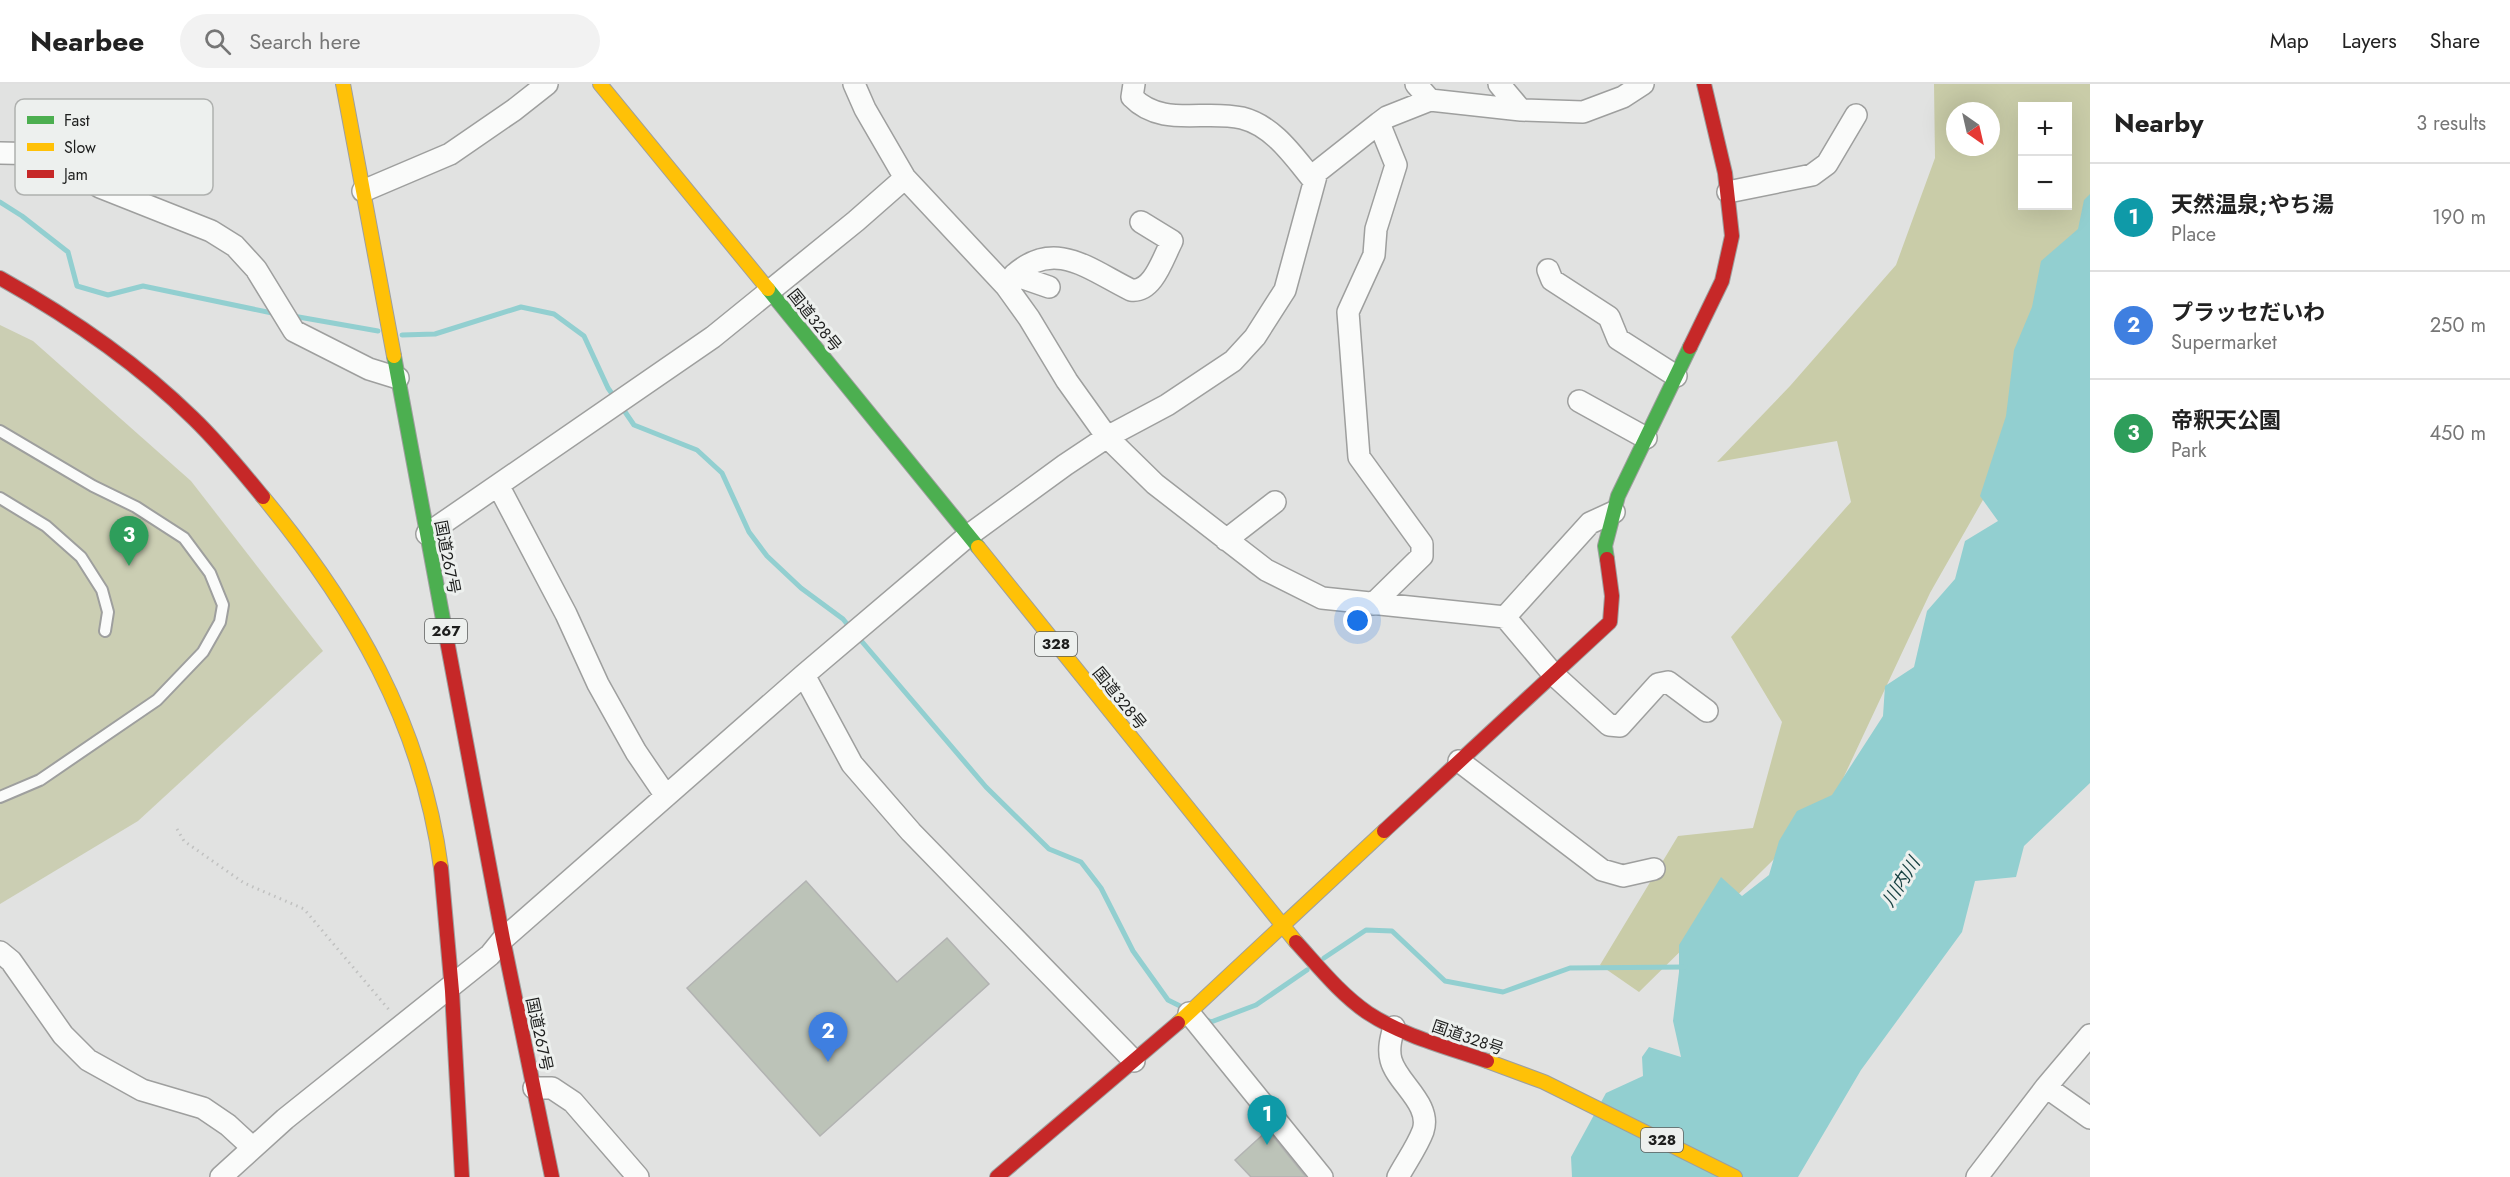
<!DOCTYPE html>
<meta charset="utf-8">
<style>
:root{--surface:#fff;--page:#f2f2f2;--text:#222;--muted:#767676;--line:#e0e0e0;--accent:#2563eb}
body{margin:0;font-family:Jost,"Noto Sans JP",sans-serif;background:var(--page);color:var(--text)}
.controls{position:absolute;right:18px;top:18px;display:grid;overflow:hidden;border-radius:0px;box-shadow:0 6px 24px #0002}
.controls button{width:54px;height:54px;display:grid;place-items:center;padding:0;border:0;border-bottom:2px solid var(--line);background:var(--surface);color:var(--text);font:30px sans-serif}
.compass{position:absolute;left:1946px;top:18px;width:54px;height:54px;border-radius:50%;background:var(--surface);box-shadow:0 6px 24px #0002;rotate:146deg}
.you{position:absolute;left:1358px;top:537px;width:21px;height:21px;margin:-15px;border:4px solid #fff;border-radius:50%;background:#1a73e8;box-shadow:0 0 0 9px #1a73e833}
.badge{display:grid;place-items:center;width:39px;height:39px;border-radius:50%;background:var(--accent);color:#fff;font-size:20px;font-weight:700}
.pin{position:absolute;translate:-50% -50px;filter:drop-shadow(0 2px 3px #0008)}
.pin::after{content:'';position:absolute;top:32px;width:21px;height:18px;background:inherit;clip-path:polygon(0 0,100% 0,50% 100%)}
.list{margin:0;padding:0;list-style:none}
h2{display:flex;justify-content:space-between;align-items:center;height:78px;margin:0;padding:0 24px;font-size:26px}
h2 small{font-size:20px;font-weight:400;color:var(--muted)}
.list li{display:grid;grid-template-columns:39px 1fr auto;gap:18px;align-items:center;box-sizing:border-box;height:108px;padding:0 24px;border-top:2px solid var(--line)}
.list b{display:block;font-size:22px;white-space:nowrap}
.list p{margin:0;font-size:20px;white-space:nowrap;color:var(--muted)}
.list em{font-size:20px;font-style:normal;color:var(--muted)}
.icon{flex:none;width:33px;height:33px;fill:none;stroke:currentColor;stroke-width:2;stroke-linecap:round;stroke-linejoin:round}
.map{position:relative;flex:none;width:2090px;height:1093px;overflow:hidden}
header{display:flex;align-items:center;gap:36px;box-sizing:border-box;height:84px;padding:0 30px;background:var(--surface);border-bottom:2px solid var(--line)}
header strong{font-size:28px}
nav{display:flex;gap:33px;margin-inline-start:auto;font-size:21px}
.search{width:420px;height:54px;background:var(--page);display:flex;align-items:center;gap:15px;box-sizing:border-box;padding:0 21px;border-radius:33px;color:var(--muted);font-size:22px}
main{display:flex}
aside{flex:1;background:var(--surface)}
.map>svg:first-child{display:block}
</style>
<header>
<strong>Nearbee</strong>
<div class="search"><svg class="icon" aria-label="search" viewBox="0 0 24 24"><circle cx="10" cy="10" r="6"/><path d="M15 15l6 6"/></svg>Search here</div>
<nav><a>Map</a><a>Layers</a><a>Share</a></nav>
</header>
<main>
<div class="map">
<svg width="2090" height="1093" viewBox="0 0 2090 1093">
<rect width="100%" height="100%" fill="#e1e2e1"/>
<!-- green -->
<path fill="#cbceb3" d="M0,241l33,16 158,140 132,170 -185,170 -138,83z"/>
<!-- forest -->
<path fill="#c9cca8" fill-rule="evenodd" d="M1934,0h156v200l-36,91 -124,218 -98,209 -193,190 -39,-27 78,-129 75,-8 29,-106 -51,-85 120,-135 -14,-61 -120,21 73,-76 106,-121 39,-107zM2022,22h46v100h-46zM1955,27h36v36h-36z"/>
<!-- water -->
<path fill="#92cfd0" d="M2090,110v589l-66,63 -8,31 -41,4 -13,51 -101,138 -63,107h-226l-1,-20 35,-64 37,-17 -1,-19 7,-10 32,10 -8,-36 6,-49v-27l42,-68 21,19 27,-21 10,-34 18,-30 35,-16 51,-79 2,-30 29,-19 13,-56 28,-32 10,-38 33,-20 -18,-25 26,-80 8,-66 18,-43 9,-46 37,-32 6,-29z"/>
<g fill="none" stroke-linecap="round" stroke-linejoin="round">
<!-- stream -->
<path stroke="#92cfd0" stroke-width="5" d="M0,118l22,14 46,36 9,34 31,9 35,-9 134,28
M293,232l85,15
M402,251l33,-1 86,-27 33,7 30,22 24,52 7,10
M621,322l13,19 63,25 25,23 27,59 18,24 34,32 42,31 9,11
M858,553l128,150 63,62 32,13 20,26 32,63 35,49 12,6
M1324,874l42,-28 26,1 53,50 58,11 67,-24 115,-1
M1205,935l6,3 45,-17 51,-35"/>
</g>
<!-- building -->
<path fill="#bcc3b8" stroke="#b2b3b2" stroke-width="1.5" d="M806,797l91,101 50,-44 42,46 -169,152 -133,-148z
M1268,1046l38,47h-55l-16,-17z"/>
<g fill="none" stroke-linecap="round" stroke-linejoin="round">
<!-- lane casing -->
<g stroke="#9e9f9e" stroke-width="14">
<path id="lane" d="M0,347l93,55 43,21 48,31 26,35 13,32 -3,17 -17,30 -46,48 -117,80 -40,17
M0,414l46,28 35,31 21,33 6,22 -3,19"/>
</g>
<!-- street casing -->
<g stroke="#9e9f9e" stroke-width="24">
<path id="street" d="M854,0l11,25 40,69 101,108 23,32 38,63 40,56 48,47 111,86 56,28 183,19 48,57 56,51 11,1 38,-42 10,-2 39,29
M1134,0l-2,13c30,31 72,12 110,21 32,8 52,39 72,63
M1416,0l14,16
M1499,0l22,26
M0,69l48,1 52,33 111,44 24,15 21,23 38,62 75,38 29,9
M363,107l87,-37 64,-44 33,-26
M1728,108l84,-17 15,-11 29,-49
M1548,186l4,10 57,37 9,22 58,37
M1014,191c41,-37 76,-5 117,15 22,3 32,-32 41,-49l-31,-19
M1008,199l6,-8 35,12
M1579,317l67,37
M498,401l68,129 32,70 38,68 30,44
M427,450l286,-197 143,-116 49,-43
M1226,456l49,-38
M1373,520l49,-48v-12l-63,-87 -11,-145 26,-57 2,-26 20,-64 -17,-42
M1505,533l85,-94 24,-11
M804,591l48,89 59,68 223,229
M1459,677l143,109 21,6 31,-7
M0,868l11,9 52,74 25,25 54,30 61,18 25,17 25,23
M1189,929l133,164
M1394,943c-3,11 -6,22 -3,33 6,23 41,44 32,71 -6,16 -17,31 -25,46
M2046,1003l44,31
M534,1004h18l21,14 65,75
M221,1093l64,-58 205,-164 13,-16 301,-264 165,-140 96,-70 42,-28 60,-32 66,-44 22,-24 30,-47 32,-118 62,-49 8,-6 43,-17 91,10 62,2 40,-15 20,-13
M1977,1093l69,-90 44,-52"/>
</g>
<!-- fast casing -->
<g stroke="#9e9f9e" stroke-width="16">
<path id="fast" d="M768,205l210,258
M394,272l51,274
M1607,475l-2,-13 13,-50 72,-149"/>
</g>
<!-- slow casing -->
<g stroke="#9e9f9e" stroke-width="16">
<path id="slow" d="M343,0l51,272
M600,0l168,205
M263,413c91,110 159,227 178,371
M978,463l318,395
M1178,939l206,-192
M1487,977l57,21 191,95"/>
</g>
<!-- jam casing -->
<g stroke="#9e9f9e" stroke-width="16">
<path id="jam" d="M0,194c70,39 136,84 193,140 25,24 48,52 70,79
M1690,263l32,-66 10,-45 -7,-63 -21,-89
M445,546l58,309 49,238
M1384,747l226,-209 2,-26 -5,-37
M441,784l11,123 10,186
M1296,858c22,24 44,52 72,71 35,23 79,34 119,48
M997,1093l181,-154"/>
</g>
<!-- path -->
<path stroke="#c0c1c0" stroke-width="3" stroke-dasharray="1.5 4.5" stroke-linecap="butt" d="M177,745l7,12 60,42 60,26 86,102"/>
<!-- lane -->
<use href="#lane" stroke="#fafbfa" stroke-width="10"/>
<!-- street -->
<use href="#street" stroke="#fafbfa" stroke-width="21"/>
<!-- fast -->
<use href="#fast" stroke="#4caf50" stroke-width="14"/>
<!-- slow -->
<use href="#slow" stroke="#ffc107" stroke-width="14"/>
<!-- jam -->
<use href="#jam" stroke="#c62828" stroke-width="14"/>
</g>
<g text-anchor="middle" stroke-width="6" stroke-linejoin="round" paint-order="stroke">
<!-- shield labels -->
<g fill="#edf0ee" stroke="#5b5d5c" stroke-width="1.5">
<rect x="425" y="535" width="42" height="24" rx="4.5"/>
<rect x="1035" y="548" width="42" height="24" rx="4.5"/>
<rect x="1641" y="1044" width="42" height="24" rx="4.5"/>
</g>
<g font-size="15" font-weight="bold" fill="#1d1e1d">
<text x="446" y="552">267</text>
<text x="1056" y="565">328</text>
<text x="1662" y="1061">328</text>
</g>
<!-- street labels -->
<g font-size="16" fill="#1d1e1d" stroke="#edf0ee">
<text transform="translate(815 236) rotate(51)" y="6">国道328号</text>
<text transform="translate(448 473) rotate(79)" y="6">国道267号</text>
<text transform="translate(1120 614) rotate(51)" y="6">国道328号</text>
<text transform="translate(540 950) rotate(78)" y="6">国道267号</text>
<text transform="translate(1468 953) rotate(19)" y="6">国道328号</text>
</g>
<!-- water labels -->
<g font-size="18" font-style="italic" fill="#194243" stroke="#edf0ee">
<text transform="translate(1901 798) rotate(-58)" y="6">川内川</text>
</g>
</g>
<!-- legend -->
<rect x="15" y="15" width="198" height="96" rx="9" fill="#edf0ee" stroke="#afb1af" stroke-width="1.5"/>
<rect x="27" y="32" width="27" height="8" fill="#4caf50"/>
<rect x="27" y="59" width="27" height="8" fill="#ffc107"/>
<rect x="27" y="86" width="27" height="8" fill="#c62828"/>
<g font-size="16" fill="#1d1e1d">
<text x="64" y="42">Fast</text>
<text x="64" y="69">Slow</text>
<text x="64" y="96">Jam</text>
</g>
</svg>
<div class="controls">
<button>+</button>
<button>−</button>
</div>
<svg class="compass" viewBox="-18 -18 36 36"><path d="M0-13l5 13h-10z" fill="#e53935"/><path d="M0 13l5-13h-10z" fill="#767676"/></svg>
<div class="you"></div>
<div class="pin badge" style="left:1267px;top:1061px;background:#0f9aa8">1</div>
<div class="pin badge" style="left:828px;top:978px;background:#3f7fe0">2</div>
<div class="pin badge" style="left:129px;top:482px;background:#2e9e5b">3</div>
</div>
<aside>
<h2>Nearby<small>3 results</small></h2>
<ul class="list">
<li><span class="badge" style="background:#0f9aa8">1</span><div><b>天然温泉;やち湯</b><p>Place</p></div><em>190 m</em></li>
<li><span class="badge" style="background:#3f7fe0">2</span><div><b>プラッセだいわ</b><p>Supermarket</p></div><em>250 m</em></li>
<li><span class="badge" style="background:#2e9e5b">3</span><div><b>帝釈天公園</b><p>Park</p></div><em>450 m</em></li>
</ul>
</aside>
</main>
